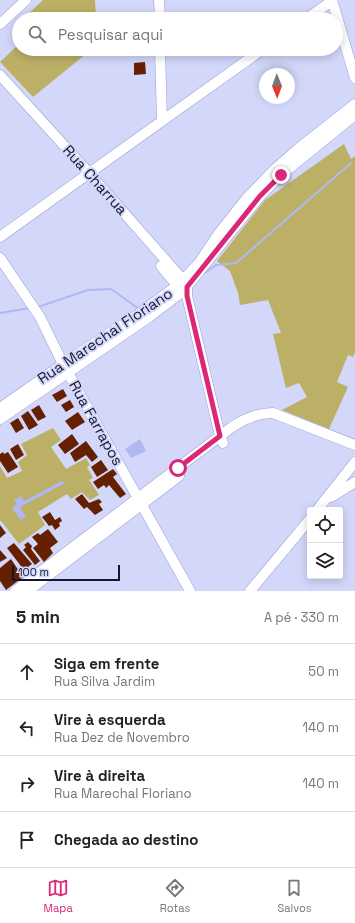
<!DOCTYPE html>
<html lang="pt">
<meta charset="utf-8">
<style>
:root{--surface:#fff;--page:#f6f6f6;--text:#222;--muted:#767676;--line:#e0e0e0;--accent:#db2777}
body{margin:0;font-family:"Space Grotesk",sans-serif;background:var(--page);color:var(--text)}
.controls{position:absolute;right:12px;bottom:12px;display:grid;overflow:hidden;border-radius:4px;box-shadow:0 2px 10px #0003}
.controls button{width:36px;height:36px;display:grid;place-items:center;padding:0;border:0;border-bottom:1px solid var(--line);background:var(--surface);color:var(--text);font:20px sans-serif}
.compass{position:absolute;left:259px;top:68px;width:36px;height:36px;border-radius:50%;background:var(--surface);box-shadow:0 2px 10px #0003;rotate:179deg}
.scale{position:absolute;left:12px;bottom:10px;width:108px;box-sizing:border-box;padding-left:4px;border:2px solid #15162b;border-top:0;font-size:11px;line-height:14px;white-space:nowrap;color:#15162b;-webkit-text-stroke:3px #d3d7fa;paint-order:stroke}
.stop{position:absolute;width:12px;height:12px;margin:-9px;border:3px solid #db2777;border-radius:50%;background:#fff}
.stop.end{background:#db2777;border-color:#fff;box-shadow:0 1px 4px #0008}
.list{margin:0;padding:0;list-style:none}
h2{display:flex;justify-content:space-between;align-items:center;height:52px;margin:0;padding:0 16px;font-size:17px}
h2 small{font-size:13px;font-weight:400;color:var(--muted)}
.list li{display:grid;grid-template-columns:26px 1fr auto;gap:12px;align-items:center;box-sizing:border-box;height:56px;padding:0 16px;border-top:1px solid var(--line)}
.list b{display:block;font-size:15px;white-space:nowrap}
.list p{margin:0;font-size:13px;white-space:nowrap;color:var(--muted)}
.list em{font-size:13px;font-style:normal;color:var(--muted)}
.icon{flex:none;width:22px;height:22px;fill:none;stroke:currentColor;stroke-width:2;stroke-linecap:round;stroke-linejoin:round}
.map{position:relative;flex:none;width:355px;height:591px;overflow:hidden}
.search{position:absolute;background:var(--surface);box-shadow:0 2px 10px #0003;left:12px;right:12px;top:12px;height:44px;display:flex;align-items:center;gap:10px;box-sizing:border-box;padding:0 14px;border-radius:22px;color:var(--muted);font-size:15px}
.sheet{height:276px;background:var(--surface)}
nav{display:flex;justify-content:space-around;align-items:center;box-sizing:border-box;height:56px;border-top:1px solid var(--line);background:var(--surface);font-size:11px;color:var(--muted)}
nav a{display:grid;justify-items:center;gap:2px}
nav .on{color:var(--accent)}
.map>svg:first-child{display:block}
</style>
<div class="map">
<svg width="355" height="591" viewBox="0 0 355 591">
<rect width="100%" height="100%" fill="#d3d7fa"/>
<!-- green -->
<path fill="#bcb067" d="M43,0h52l1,19h-64l-5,-4z
M19,44v5h73l-59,48 -33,-35z
M344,144l7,15 4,-3v196l-2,5 -5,-2 -11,27 11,5 -19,42 -47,-19 25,-13 -8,-14 -13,5 -13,-54 8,-1 -13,-33 -28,5 -2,-12 -8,-22 -13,-10 48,-61z
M53,428l8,12 -10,7 15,22 20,-11 4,7 -3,2 6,11 -4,2 10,15 -9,5 -8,-8 -11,7 -4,-5 -29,18 7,13 -26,19 -18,-23h-1v-55l7,12 15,-7 -4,-9 9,-7 -6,-11z"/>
<!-- water -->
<path fill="#b1b7f3" d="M140,439l6,12 -15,7 -6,-9z
M62,481l3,2 -45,24 6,10 -5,3 -9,-12 5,-4 -3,-4 7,-4 3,5z"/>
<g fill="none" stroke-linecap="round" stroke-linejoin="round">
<!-- stream -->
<path stroke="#b1b7f3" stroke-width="2" d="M203,274l13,-9 20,-2 115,-100
M36,307l5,-1 47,-16 23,-1 28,20
M0,313l30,-5"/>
</g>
<!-- building -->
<path fill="#652002" d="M145,62l1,12 -12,1v-12z
M63,389l4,7 -10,6 -5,-7z
M70,400l4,7 -8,5 -5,-7z
M39,405l7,12 -8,4 -7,-11z
M28,411l10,14 -9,5 -8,-14z
M78,412l7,10 -13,8 -7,-9z
M18,418l6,10 -8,5 -6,-10z
M72,434l7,10 -14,10 -7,-9z
M86,441l12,16 -6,5 -6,-7 -11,7 -5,-9z
M18,444l6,11 -8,5 -6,-11z
M3,452l1,2 4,-2 10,15 -10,6 -8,-12v-7z
M101,460l7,10 -11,7 -6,-10z
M113,469l4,5 -4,3 13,17 -6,4 -11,-13 -3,3 -2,-3 -6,4 -5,-7z
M82,494l7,9 10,-4 3,3 -3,2 4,6 -8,5 -8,-8 -3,2 -9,-10z
M50,512l5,8 5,-3 2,4 -3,2 1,3 -5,4 -3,-5 -3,1 -7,-9z
M0,525l6,8 -6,5z
M48,529l10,13 -8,6 3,5 -9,9 -11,-14 5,-4 -6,-7 6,-4 2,2z
M28,542l4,4 -1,3 9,12 -5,4 -12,-15 3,-3 -2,-2z
M14,543l18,21 -8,6 -17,-22z
M0,550l7,8 -7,4z
M11,559l12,18 -17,13 -6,-9v-13z"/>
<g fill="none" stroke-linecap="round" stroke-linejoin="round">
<!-- minor casing -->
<g stroke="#989dd4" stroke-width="11">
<path id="minor" d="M159,0l1,19
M332,0l23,78
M306,19l26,-18
M0,24l26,-24
M160,49l2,72
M0,75l89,98 94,107 4,7v9l33,140 3,7
M0,237l162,-116 101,-72
M0,258l40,59 23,47 127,227
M161,266l20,24
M0,408l63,-44 74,-49 41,-30 21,-22 20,-30 27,-34 29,-30 24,-21 56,-44
M0,419l149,-102 33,-25 11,-13 67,-83 21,-21 74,-60
M331,497l24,-15
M317,510l38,-48
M15,591l217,-164c12,-8 27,-14 41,-14l82,32
M28,591l151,-115
M250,591l60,-72"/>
</g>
<!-- minor -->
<use href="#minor" stroke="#fff" stroke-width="10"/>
</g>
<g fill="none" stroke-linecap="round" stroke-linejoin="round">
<!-- route -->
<path stroke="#db2777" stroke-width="5" d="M178,468l42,-32 -33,-140v-9l73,-91 21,-21"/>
</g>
<g text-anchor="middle" stroke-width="4" stroke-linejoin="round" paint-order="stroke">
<!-- street labels -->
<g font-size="15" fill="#15162b" stroke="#d3d7fa">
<text transform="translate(95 180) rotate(48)" y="5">Rua Charrua</text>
<text transform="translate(105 336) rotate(-34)" y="5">Rua Marechal Floriano</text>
<text transform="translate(96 423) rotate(61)" y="5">Rua Farrapos</text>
</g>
</g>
</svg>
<div class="controls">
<button><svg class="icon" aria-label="locate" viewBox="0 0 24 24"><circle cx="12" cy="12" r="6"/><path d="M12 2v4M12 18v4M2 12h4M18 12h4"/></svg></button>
<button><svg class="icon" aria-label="layers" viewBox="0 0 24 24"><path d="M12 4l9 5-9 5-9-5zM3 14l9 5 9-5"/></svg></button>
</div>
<svg class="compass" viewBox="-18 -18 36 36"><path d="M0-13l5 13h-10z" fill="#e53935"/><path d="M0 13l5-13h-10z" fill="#767676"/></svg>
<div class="scale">100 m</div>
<div class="stop" style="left:178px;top:468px"></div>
<div class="stop end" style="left:281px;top:175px"></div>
<div class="search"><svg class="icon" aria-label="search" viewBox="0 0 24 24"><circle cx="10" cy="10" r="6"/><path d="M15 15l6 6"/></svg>Pesquisar aqui</div>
</div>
<section class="sheet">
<h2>5 min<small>A pé · 330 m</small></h2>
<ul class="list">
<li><svg class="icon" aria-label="ahead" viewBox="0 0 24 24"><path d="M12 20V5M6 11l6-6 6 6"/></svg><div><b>Siga em frente</b><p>Rua Silva Jardim</p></div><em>50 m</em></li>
<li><svg class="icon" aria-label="left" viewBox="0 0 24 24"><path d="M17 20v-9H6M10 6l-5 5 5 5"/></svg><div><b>Vire à esquerda</b><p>Rua Dez de Novembro</p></div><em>140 m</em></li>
<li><svg class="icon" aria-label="right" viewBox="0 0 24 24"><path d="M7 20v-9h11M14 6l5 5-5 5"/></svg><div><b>Vire à direita</b><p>Rua Marechal Floriano</p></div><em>140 m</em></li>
<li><svg class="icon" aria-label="arrive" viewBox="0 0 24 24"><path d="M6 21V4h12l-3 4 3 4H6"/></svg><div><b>Chegada ao destino</b></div></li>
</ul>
</section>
<nav>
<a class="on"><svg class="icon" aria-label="map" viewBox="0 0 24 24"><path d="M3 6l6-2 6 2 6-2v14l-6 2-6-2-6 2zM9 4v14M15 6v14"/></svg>Mapa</a>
<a><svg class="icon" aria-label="directions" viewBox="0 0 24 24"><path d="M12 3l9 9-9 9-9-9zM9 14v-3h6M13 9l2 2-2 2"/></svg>Rotas</a>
<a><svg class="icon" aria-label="saved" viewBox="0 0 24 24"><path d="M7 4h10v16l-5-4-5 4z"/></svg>Salvos</a>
</nav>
